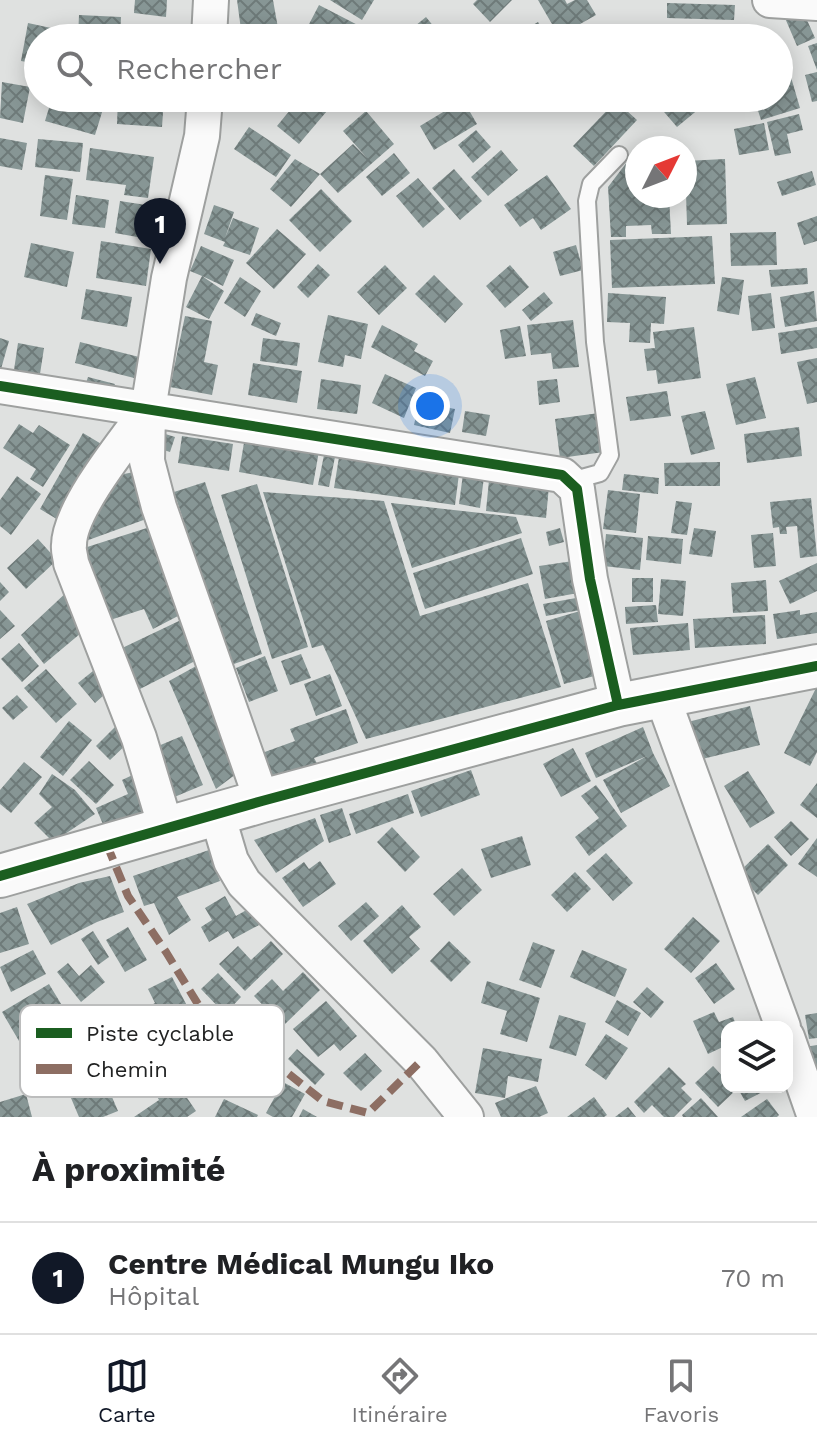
<!DOCTYPE html>
<html lang="fr">
<meta charset="utf-8">
<style>
:root{--surface:#fff;--page:#f2f2f2;--text:#202124;--muted:#757577;--line:#e0e0e0;--accent:#111827}
body{margin:0;font-family:"Work Sans",sans-serif;background:var(--page);color:var(--text)}
.controls{position:absolute;right:24px;bottom:24px;display:grid;overflow:hidden;border-radius:16px;box-shadow:0 4px 20px #0003}
.controls button{width:72px;height:72px;display:grid;place-items:center;padding:0;border:0;border-bottom:2px solid var(--line);background:var(--surface);color:var(--text);font:40px sans-serif}
.compass{position:absolute;left:625px;top:136px;width:72px;height:72px;border-radius:50%;background:var(--surface);box-shadow:0 4px 20px #0003;rotate:48deg}
.you{position:absolute;left:430px;top:406px;width:28px;height:28px;margin:-20px;border:6px solid #fff;border-radius:50%;background:#1a73e8;box-shadow:0 0 0 12px #1a73e833}
.badge{display:grid;place-items:center;width:52px;height:52px;border-radius:50%;background:var(--accent);color:#fff;font-size:26px;font-weight:700}
.pin{position:absolute;translate:-50% -66px;filter:drop-shadow(0 2px 4px #0008)}
.pin::after{content:'';position:absolute;top:42px;width:28px;height:24px;background:inherit;clip-path:polygon(0 0,100% 0,50% 100%)}
.list{margin:0;padding:0;list-style:none}
h2{display:flex;justify-content:space-between;align-items:center;height:104px;margin:0;padding:0 32px;font-size:34px}
h2 small{font-size:26px;font-weight:400;color:var(--muted)}
.list li{display:grid;grid-template-columns:52px 1fr auto;gap:24px;align-items:center;box-sizing:border-box;height:112px;padding:0 32px;border-top:2px solid var(--line)}
.list b{display:block;font-size:30px;white-space:nowrap}
.list p{margin:0;font-size:26px;white-space:nowrap;color:var(--muted)}
.list em{font-size:26px;font-style:normal;color:var(--muted)}
.icon{flex:none;width:44px;height:44px;fill:none;stroke:currentColor;stroke-width:2;stroke-linecap:round;stroke-linejoin:round}
.map{position:relative;flex:none;width:817px;height:1117px;overflow:hidden}
.search{position:absolute;background:var(--surface);box-shadow:0 4px 20px #0003;left:24px;right:24px;top:24px;height:88px;display:flex;align-items:center;gap:20px;box-sizing:border-box;padding:0 28px;border-radius:44px;color:var(--muted);font-size:30px}
.sheet{height:216px;background:var(--surface)}
nav{display:flex;justify-content:space-around;align-items:center;box-sizing:border-box;height:112px;border-top:2px solid var(--line);background:var(--surface);font-size:22px;color:var(--muted)}
nav a{display:grid;justify-items:center;gap:4px}
nav .on{color:var(--accent)}
.map>svg:first-child{display:block}
</style>
<div class="map">
<svg width="817" height="1117" viewBox="0 0 817 1117">
<defs>
<pattern id="building-cross-hatch" width="8" height="8" patternUnits="userSpaceOnUse" patternTransform="scale(2)"><rect width="8" height="8" fill="#879695"/><path d="M0 0l8 8M0 8l8-8" fill="none" stroke="#6e7a79"/></pattern>
</defs>
<rect width="100%" height="100%" fill="#dfe1e0"/>
<!-- building -->
<path fill="url(#building-cross-hatch)" d="M135,0h32l-1,17 -32,-4z
M237,0h36l5,28 -13,1 1,9 -24,-1z
M330,0h44l-12,20z
M477,0h35l-22,22 -17,-18z
M538,0h27l2,4 8,-4h12l9,15 -37,21z
M667,3l68,2 -1,15 -67,-2z
M319,5l58,30 -2,3h-48l-20,-10z
M803,11l12,27 -18,8 -12,-28z
M79,15l42,2 -1,21h-42z
M426,17l17,21h-19l-9,-12z
M538,22l10,16h-37z
M28,23l23,5 -2,10h-11v26l-17,-3z
M817,43v27l-9,-24z
M788,67l12,41 -39,12 -7,-22h25v-28z
M817,72v29l-5,1 -7,-27z
M2,82l28,5 -7,36 -23,-5z
M52,98h13l38,11 -8,26 -50,-14z
M118,98h46l-2,29 -45,-3z
M300,98h38l-39,46 -22,-18z
M652,98h39l9,10 -23,19z
M463,100l14,24 -43,26 -14,-24z
M616,101l21,19 -43,46 -21,-20z
M366,111l28,33 -56,49 -18,-19 33,-30 14,14 -24,-27z
M799,114l4,16 -16,4 4,19 -16,3 -8,-34z
M764,123l5,27 -30,5 -5,-26z
M249,127l42,28 -15,22 -42,-28z
M476,130l15,17 -18,16 -15,-18z
M0,138l27,5 -5,27 -22,-4z
M38,139l45,4 -3,29 -45,-5z
M90,148l64,9 -6,41 -24,-3 2,-10 -40,-5z
M637,149v47h32l2,38h-19l-1,-9 -25,1v11h-15l-3,-50z
M501,150l17,20 -30,26 -17,-19z
M394,153l16,20 -28,23 -16,-19z
M295,159l25,15 -29,33 -21,-18z
M725,159l2,65 -40,1 -2,-64z
M454,169l28,32 -22,19 -28,-32z
M812,171l4,14 -34,11 -5,-14z
M45,175l28,4 -6,41 -27,-4z
M547,175l24,34 -30,21 -8,-12 -13,9 -16,-22z
M418,178l27,31 -22,19 -27,-32z
M321,189l31,32 -32,31 -31,-32z
M76,195l33,5 -4,28 -33,-4z
M120,201l39,6 -5,33 -39,-7z
M214,205l20,7 -9,26 8,-20 26,10 -9,27 -27,-9 2,-4 -21,-8z
M817,216v25l-13,4 -7,-22z
M277,229l29,25 -32,35 -28,-26z
M776,232l1,33 -46,1 -1,-33z
M712,236l3,48 -103,4 -2,-48z
M101,241l50,8 -5,37 -50,-8z
M31,243l43,9 -7,35 -43,-10z
M576,245l7,25 -23,6 -7,-24z
M201,246l33,14 -11,26 -21,-10 22,15 -15,28 -23,-12 16,-31 -12,-5z
M318,264l12,11 -22,23 -11,-11z
M385,265l22,23 -28,27 -22,-23z
M510,265l19,22 -24,21 -19,-22z
M807,268l1,16 -37,3 -2,-17z
M434,275l29,29 -18,19 -30,-29z
M240,277l21,14 -16,26 -21,-14z
M722,277l22,3 -5,35 -22,-4z
M86,289l46,8 -5,30 -46,-8z
M814,291l3,30 -32,6 -5,-30z
M544,292l9,11 -22,18 -9,-11z
M608,293l58,4 -2,27 -13,-1 -1,20 -21,-1 1,-19 -23,-1z
M771,293l4,35 -23,3 -4,-35z
M256,313l25,10 -5,13 -25,-11z
M328,315l40,9 -7,35 -16,-4 -2,12 -25,-5z
M185,316l27,5 -8,41 14,3 -6,30 -42,-8z
M573,320l6,47 -26,2 -2,-16 -20,2 -4,-30z
M382,325l36,19 -4,7 19,10 -8,15 -54,-29z
M520,326l6,30 -21,3 -5,-29z
M694,327l7,51 -43,6 -2,-14 -9,1 -3,-22 11,-1 -2,-16z
M817,327v21l-36,6 -3,-21z
M0,338l9,3 -8,28h-1z
M263,338l37,5 -3,23 -37,-5z
M80,342l63,16 -5,21 -63,-16z
M18,343l26,5 -4,26 -26,-4z
M817,358v44l-10,2 -10,-42z
M253,363l49,8 -5,32 -49,-8z
M385,374l31,14 -12,30 -32,-15z
M88,377l27,7 -4,16 -28,-8z
M755,377l11,41 -30,7 -10,-41z
M321,379l40,6 -4,29 -40,-5z
M557,379l3,23 -21,3 -2,-24z
M667,391l4,25 -41,5 -4,-24z
M419,402l36,7 -5,24 -36,-8z
M465,411l25,4 -4,21 -24,-4z
M705,411l10,38 -24,6 -10,-39z
M599,413l5,39 -44,6 -5,-39z
M19,424l14,9 6,-8 31,20 -27,42 -13,-8 6,-10 -33,-21z
M799,427l3,29 -55,7 -3,-29z
M159,432l16,5 -5,15 -16,-5z
M83,433l20,12 -43,76 -20,-12z
M182,436l51,8 -4,27 -51,-8z
M245,437l74,14 -6,34 -74,-13z
M324,455l11,2 -6,30 -11,-2z
M339,457l120,17 -4,31 -121,-17z
M720,462v24h-55l-1,-23z
M139,471l10,47 -66,24 -4,-9 40,-58z
M463,474l21,3 -4,31 -21,-4z
M624,474l35,4 -1,16 -36,-4z
M17,476l24,18 -30,41 -11,-9v-26z
M489,480l60,6 -3,32 -60,-7z
M205,482l57,172 -31,11 -57,-173z
M257,484l51,163 -36,12 -51,-164z
M608,490l32,4 -4,39 -33,-4z
M263,492l121,9 36,115 108,-33 33,104 -195,52 -43,-94 -11,3z
M811,498l6,58 -17,2 -3,-32 -11,1 1,7h-7l-1,-7 -6,1 -3,-26z
M676,501l16,2 -5,32 -16,-2z
M391,503l125,14 6,16 -110,35z
M150,527l28,89 -25,13 -9,-20 -37,12 -23,-73z
M560,528l4,14 -15,4 -3,-14z
M694,528l22,3 -4,26 -23,-3z
M773,533l3,33 -22,2 -3,-33z
M606,534l37,4 -3,32 -37,-4z
M648,536l35,3 -2,25 -35,-4z
M521,538l12,36 -108,35 -12,-36z
M38,539l19,21 -31,29 -19,-21z
M573,561l5,32 -33,6 -6,-33z
M817,563v28l-27,13 -11,-23z
M632,578h21v24h-21z
M661,579l25,2 -3,35 -25,-2z
M766,580l2,31 -35,2 -2,-30z
M0,582l9,10 -9,9z
M69,590l18,38 -43,36 -23,-29z
M576,598l5,12 -35,6 -3,-12z
M656,605l2,17 -32,2 -1,-17z
M0,610l15,16 -15,13z
M800,610v5l17,-3v21l-40,6 -4,-25z
M580,611l18,64 -34,9 -18,-63z
M765,615l1,29 -71,4 -2,-29z
M181,620l16,40 -61,31 -18,-41z
M688,623l2,27 -57,5 -3,-27z
M19,643l20,23 -17,16 -21,-23z
M301,654l10,24 -21,7 -9,-24z
M265,656l13,35 -29,11 -13,-34z
M198,665l46,103 -28,21 -47,-108z
M98,667l16,19 -19,17 -17,-20z
M46,669l31,35 -21,19 -32,-35z
M330,674l12,32 -26,10 -12,-32z
M817,686v66l-7,14 -26,-13z
M17,695l11,12 -15,13 -11,-12z
M750,706l10,39 -66,16 -10,-38z
M346,709l12,34 -44,15 4,7 -46,17 -10,-29 33,-12 -5,-12z
M69,721l23,19 -29,36 -23,-19z
M116,726l14,15 -20,19 -14,-14z
M643,727l10,26 17,33 -49,27 -18,-33 44,-24 -51,22 -11,-25z
M182,736l21,49 -31,13 -21,-49z
M573,748l18,33 -30,16 -18,-33z
M89,761l25,24 -18,19 -26,-24z
M24,762l18,15 -31,36 -11,-9v-14z
M471,770l9,25 -59,22 -10,-26z
M748,771l27,42 -25,15 -26,-42z
M139,772l16,34 -50,23 -9,-21 32,-14 -6,-14z
M52,774l23,16 20,24 -42,28 -19,-19 18,-16 -13,-13z
M817,783v35l-17,-13z
M596,785l31,41 -38,30 -14,-19 24,-19 -18,-22z
M408,794l6,19 -58,21 -7,-20z
M342,808l9,27 -22,8 -9,-28z
M315,818l9,23 -48,32 -22,-33z
M791,821l18,18 -18,17 -17,-19z
M392,827l28,30 -15,15 -28,-30z
M522,836l9,29 -40,13 -10,-29z
M817,838v39l-19,-13z
M768,844l20,21 -30,30 -21,-21z
M209,850l11,31 -43,16 14,23 -22,15 -15,-32 -10,3 -11,-30z
M606,853l27,30 -20,18 -27,-30z
M320,861l16,23 -33,23 -21,-29 22,-16 5,7z
M462,868l20,22 -28,26 -21,-22z
M575,872l16,17 -24,23 -16,-17z
M110,876l14,36 -27,10 -46,23 -24,-41 52,-21z
M225,896l11,20 14,-8 9,17 -26,14 -5,-8 -19,11 -8,-15 11,-7 -7,-12z
M366,902l13,14 -28,25 -13,-15z
M402,905l19,22 -12,10 11,12 -28,25 -29,-33z
M17,907l12,37 -29,9v-40z
M693,917l27,24 -29,32 -27,-24z
M128,927l19,33 -22,12 -19,-32z
M93,931l16,26 -11,8 -17,-26z
M271,941l12,13 -38,37 -26,-27 19,-18 13,14z
M449,941l22,21 -20,20 -21,-21z
M533,942l22,8 -14,38 -22,-8z
M33,950l13,24 -35,18 -11,-25z
M582,950l45,19 -12,28 -45,-20z
M68,963l11,13 12,-11 14,17 -24,20 -24,-30z
M716,963l19,26 -21,15 -19,-26z
M303,972l17,18 -37,36 -29,-30 18,-17 11,12z
M218,973l23,24 -16,17 -24,-25z
M172,977l24,46 -49,25 -17,-32 25,-13 -7,-14z
M487,981l53,17 -13,44 -27,-8 7,-23 -26,-8z
M49,984l17,28 -47,29 -17,-29z
M647,987l17,15 -13,16 -18,-16z
M617,1000l24,13 -13,23 -23,-14z
M326,1001l31,35 -17,15 -6,-7 -16,13 -25,-28z
M256,1008l29,31 -29,28 -29,-31z
M714,1012l5,10 14,-5 4,10h-10v18l-19,9 -15,-33z
M817,1013v25l-8,1 -4,-24z
M559,1015l27,8 -10,33 -27,-8z
M606,1034l22,14 -22,32 -21,-15z
M817,1045v32l-12,-30z
M483,1048l59,11 -4,23 -30,-6 -3,22 -30,-5z
M297,1049l28,25 -10,11 -27,-26z
M365,1053l17,18 -21,20 -18,-18z
M713,1066l14,15v6h6l3,3 -18,17 -23,-24z
M669,1067l17,17 -5,4 11,11 -18,18h-10l-12,-12 -8,8 -10,-11z
M174,1079l22,32 -9,6h-53l25,-17 -4,-7z
M283,1082l22,12 -13,23h-19l-7,-4z
M106,1083l12,28 -15,6h-24l-8,-19z
M536,1086l12,27 -9,4h-38l-6,-14z
M737,1087h35l-27,14z
M26,1094l6,23h-32v-15z
M594,1097l13,18 -3,2h-37z
M701,1098l17,19h-35l-1,-2z
M224,1099l34,16 -1,2h-42z
M767,1099l12,16 -2,2h-36z
M628,1107l8,10h-21z
M303,1109l14,8h-18z"/>
<g fill="none" stroke-linecap="round" stroke-linejoin="round">
<!-- service casing -->
<g stroke="#9ea09f" stroke-width="20">
<path id="service" d="M571,481l29,-8 10,-18 -15,-113 -8,-141 4,-17 28,-29"/>
</g>
<!-- minor casing -->
<g stroke="#9ea09f" stroke-width="38">
<path id="minor" d="M770,0l47,3
M209,38l2,-38
M205,98l-3,38 -33,142 -21,132 -1,51 12,46 103,294
M0,386l562,89 15,14 13,90 28,126
M148,410c-22,30 -79,99 -79,135 -1,6 2,13 2,18l68,175 27,90
M662,696l121,331
M217,814l14,47 13,22 177,178 45,56
M787,1037l28,80"/>
</g>
<!-- tertiary casing -->
<g stroke="#9ea09f" stroke-width="46">
<path id="tertiary" d="M0,876l262,-75 356,-96 199,-39"/>
</g>
<!-- service -->
<use href="#service" stroke="#fafafa" stroke-width="16"/>
<!-- minor -->
<use href="#minor" stroke="#fafafa" stroke-width="34"/>
<!-- tertiary -->
<use href="#tertiary" stroke="#fafafa" stroke-width="42"/>
<!-- quiet -->
<path stroke="#8d6e63" stroke-width="8" stroke-dasharray="16 8" stroke-linecap="butt" d="M107,845l21,51 38,56 49,80 44,46 26,-7 38,30 45,12 53,-52"/>
<!-- cycleway casing -->
<g stroke="#fff" stroke-width="15">
<path id="cycleway" d="M0,386l562,89 15,14 13,90 28,126
M0,876l262,-75 356,-96 199,-39"/>
</g>
<!-- cycleway -->
<use href="#cycleway" stroke="#1b5e20" stroke-width="10"/>
</g>
<!-- legend -->
<rect x="20" y="1005" width="264" height="92" rx="12" fill="#fff" stroke="#bcbdbd" stroke-width="2"/>
<rect x="36" y="1028" width="36" height="10" fill="#1b5e20"/>
<rect x="36" y="1064" width="36" height="10" fill="#8d6e63"/>
<g font-size="22" fill="#212222">
<text x="86" y="1041">Piste cyclable</text>
<text x="86" y="1077">Chemin</text>
</g>
</svg>
<div class="controls">
<button><svg class="icon" aria-label="layers" viewBox="0 0 24 24"><path d="M12 4l9 5-9 5-9-5zM3 14l9 5 9-5"/></svg></button>
</div>
<svg class="compass" viewBox="-18 -18 36 36"><path d="M0-13l5 13h-10z" fill="#e53935"/><path d="M0 13l5-13h-10z" fill="#757577"/></svg>
<div class="you"></div>
<div class="pin badge" style="left:160px;top:264px">1</div>
<div class="search"><svg class="icon" aria-label="search" viewBox="0 0 24 24"><circle cx="10" cy="10" r="6"/><path d="M15 15l6 6"/></svg>Rechercher</div>
</div>
<section class="sheet">
<h2>À proximité<small></small></h2>
<ul class="list">
<li><span class="badge">1</span><div><b>Centre Médical Mungu Iko</b><p>Hôpital</p></div><em>70 m</em></li>
</ul>
</section>
<nav>
<a class="on"><svg class="icon" aria-label="map" viewBox="0 0 24 24"><path d="M3 6l6-2 6 2 6-2v14l-6 2-6-2-6 2zM9 4v14M15 6v14"/></svg>Carte</a>
<a><svg class="icon" aria-label="directions" viewBox="0 0 24 24"><path d="M12 3l9 9-9 9-9-9zM9 14v-3h6M13 9l2 2-2 2"/></svg>Itinéraire</a>
<a><svg class="icon" aria-label="saved" viewBox="0 0 24 24"><path d="M7 4h10v16l-5-4-5 4z"/></svg>Favoris</a>
</nav>
